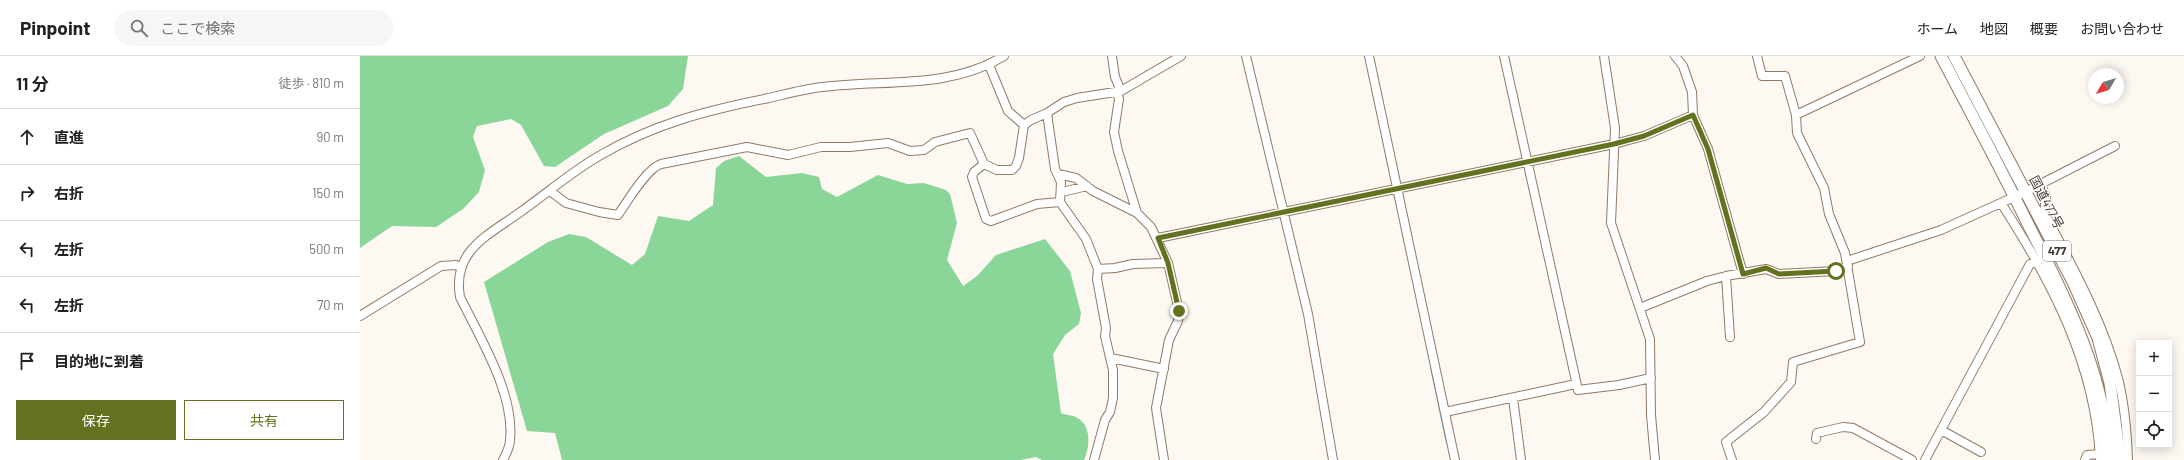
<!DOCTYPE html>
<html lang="ja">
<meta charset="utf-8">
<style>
:root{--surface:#fff;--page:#f6f6f6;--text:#222;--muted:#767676;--line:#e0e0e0;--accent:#63721e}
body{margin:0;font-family:Barlow,"Noto Sans JP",sans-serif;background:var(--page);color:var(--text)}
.controls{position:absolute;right:12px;bottom:12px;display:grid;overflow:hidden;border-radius:0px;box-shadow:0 2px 10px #0003}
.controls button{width:36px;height:36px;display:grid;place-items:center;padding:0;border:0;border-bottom:1px solid var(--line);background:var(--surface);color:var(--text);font:20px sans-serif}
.compass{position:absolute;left:1728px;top:12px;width:36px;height:36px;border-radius:50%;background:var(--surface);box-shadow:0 2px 10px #0003;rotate:232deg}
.stop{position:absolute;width:12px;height:12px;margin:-9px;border:3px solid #63721e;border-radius:50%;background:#fff}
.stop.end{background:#63721e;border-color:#fff;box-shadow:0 1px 4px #0008}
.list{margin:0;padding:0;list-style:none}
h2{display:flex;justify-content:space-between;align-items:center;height:52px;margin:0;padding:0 16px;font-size:17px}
h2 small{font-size:13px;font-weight:400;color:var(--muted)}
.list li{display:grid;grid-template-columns:26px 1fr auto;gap:12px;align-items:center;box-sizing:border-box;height:56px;padding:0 16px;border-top:1px solid var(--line)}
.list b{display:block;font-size:15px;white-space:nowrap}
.list em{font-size:13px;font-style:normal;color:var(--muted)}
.actions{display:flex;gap:8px;padding:12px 16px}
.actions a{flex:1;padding:9px 0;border:1px solid var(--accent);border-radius:0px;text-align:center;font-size:14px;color:var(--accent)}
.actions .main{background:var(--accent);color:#fff}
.icon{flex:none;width:22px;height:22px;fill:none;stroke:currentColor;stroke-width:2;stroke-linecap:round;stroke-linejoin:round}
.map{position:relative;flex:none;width:1824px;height:404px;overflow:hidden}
header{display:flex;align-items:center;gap:24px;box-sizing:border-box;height:56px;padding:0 20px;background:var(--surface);border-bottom:1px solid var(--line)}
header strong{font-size:19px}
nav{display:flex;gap:22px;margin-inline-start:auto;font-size:14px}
.search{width:280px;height:36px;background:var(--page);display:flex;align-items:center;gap:10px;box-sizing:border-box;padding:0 14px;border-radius:22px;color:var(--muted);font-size:15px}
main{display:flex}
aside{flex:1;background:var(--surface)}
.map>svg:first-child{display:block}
</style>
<header>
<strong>Pinpoint</strong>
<div class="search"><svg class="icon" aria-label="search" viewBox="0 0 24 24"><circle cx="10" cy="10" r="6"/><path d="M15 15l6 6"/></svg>ここで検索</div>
<nav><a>ホーム</a><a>地図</a><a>概要</a><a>お問い合わせ</a></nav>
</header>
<main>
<aside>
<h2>11 分<small>徒歩 · 810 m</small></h2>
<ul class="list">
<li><svg class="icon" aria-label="ahead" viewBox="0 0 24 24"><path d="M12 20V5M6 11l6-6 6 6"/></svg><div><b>直進</b></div><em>90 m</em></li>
<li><svg class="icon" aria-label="right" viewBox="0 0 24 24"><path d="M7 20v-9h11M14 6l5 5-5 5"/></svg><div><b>右折</b></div><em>150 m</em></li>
<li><svg class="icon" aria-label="left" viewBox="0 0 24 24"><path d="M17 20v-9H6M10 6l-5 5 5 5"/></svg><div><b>左折</b></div><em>500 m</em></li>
<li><svg class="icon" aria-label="left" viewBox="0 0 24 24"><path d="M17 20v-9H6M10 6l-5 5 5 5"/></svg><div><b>左折</b></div><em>70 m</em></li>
<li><svg class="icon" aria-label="arrive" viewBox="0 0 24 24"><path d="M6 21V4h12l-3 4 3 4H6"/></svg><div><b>目的地に到着</b></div></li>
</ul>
<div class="actions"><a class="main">保存</a><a>共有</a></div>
</aside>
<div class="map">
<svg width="1824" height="404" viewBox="0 0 1824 404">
<rect width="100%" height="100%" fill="#fef8f3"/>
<!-- forest -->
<path fill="#8ad598" d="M0,0h328l-5,33 -15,17 -64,28 -49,33 -11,-1 -23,-41 -10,-6 -34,7 -4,11 12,33 -6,22 -16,17 -27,18 -44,-1 -32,22z
M379,100l27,21 36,-4 17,4 3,12 15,8 41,-22 29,9 17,-1 22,7 4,4 7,29 -10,37 16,26 14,-10 19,-21 49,-16 25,32 11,42 -2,11 -14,11 -12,19 8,59c4,2 11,2 15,4 16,8 14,30 8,43h-42l-6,-3 -15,3h-459l-7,-27 -28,-2 -43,-149 64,-40 21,-8 17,3 46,28 13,-11 13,-38 31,5 24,-16 3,-37 8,-7z"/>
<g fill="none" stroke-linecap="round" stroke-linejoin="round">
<!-- stream -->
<path stroke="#61bef0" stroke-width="2" d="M1071,311l16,76"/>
<!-- minor casing -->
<g stroke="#937963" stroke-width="10">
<path id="minor" d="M752,0l3,21 6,14
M886,0l62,258 25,146
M1009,0l86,404
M1144,0l74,334 41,-5 32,-7
M1244,0l11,72 -4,95 39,116 1,76 4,45
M1315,0l8,10 9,26 1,23 15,34 35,125
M629,9l19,46 16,14
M757,35l2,8 -5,33 4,19 19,62 14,14 17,36 11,48 -1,10 -9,19 -13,68 8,52
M687,57l8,56 6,13 -1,20 26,37 12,30 -1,10 9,49 -1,8 8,34v28l-3,14 -5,8 -11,40
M1436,59l124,-59
M624,108l-10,8 -2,5 14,42 5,2 46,-17 23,-2
M698,118l18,4 17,13 44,22
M1681,128l5,13 -2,15c28,54 58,107 74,166 7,27 9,55 10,82
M190,135l16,12 33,9 19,3c9,-13 29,-47 43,-51l86,-17 41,8 33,-8h29l38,-4 22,8 14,-1 11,-8 35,-9 14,31 13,6h15l4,-4 3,-8 5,-33 7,-5 16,-7 17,-11 13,-4 44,-7 60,-35
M702,136l25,-6
M1641,147c50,77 95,162 99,257
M798,182l456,-94 30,-8 49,-21
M1487,205l94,-31 84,-38 90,-46
M738,213l17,-1 18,-4 35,-1
M1366,220l4,61
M1280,252l67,-27 19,-5 40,-7 13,5 57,-3 12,-5
M0,260l81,-50 15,-1 4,2
M751,302l53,11
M1153,342l8,62
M1085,356l131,-28
M1581,374l89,-166 12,-5
M1456,383l1,-6 26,-6 10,1 59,32
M143,404c3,-6 7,-13 7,-20 5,-46 -30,-102 -50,-143 -8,-46 27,-61 59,-84 26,-18 52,-41 80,-57 54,-32 109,-46 170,-58 17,-4 35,-9 53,-11 62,-8 126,3 182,-31
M1372,404l-6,-18 38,-30 27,-30 2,-20 67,-20 -15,-89 -16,-39 -5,-26 -27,-55 -1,-18 -11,-39h-23l-5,-20
M1565,404l16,-30 40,22
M1725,404l2,-5 12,-1"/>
</g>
<!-- highway casing -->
<g stroke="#937963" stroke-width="13">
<path id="highway" d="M1581,0c30,57 60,113 88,170 37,73 77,150 80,234
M1594,0l119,226 25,56 12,45 10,77"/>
</g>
<!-- minor -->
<use href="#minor" stroke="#fff" stroke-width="8"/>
<!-- highway -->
<use href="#highway" stroke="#fff" stroke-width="11"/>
</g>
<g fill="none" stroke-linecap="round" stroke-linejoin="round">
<!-- route -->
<path stroke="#63721e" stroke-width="5" d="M819,255l-11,-48 -10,-25 456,-94 30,-8 49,-21 15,34 35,125 23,-6 13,6 57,-3"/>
</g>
<g text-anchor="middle" stroke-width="3" stroke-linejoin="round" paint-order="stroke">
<!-- shield labels -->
<rect fill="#fff" stroke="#7a726c" stroke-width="1" x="1683" y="185" width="28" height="20" rx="3"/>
<g font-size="12" font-weight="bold" fill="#41362d">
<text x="1697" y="199">477</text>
</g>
<!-- street labels -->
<g font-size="13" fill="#41362d" stroke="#fff">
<text transform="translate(1687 146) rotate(62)" y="5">国道477号</text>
</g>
</g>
</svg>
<div class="controls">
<button>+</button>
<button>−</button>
<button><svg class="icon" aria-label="locate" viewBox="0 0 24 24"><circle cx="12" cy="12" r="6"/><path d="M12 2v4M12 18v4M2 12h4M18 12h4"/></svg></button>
</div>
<svg class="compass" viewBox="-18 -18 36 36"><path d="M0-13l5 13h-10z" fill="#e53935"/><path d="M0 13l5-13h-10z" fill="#767676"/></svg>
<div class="stop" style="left:1476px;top:215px"></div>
<div class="stop end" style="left:819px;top:255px"></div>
</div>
</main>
